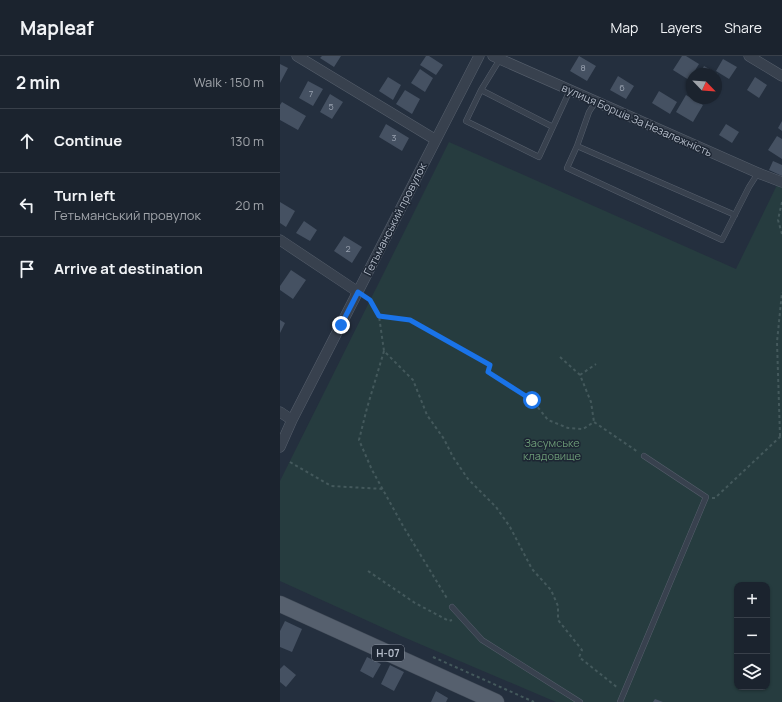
<!DOCTYPE html>
<meta charset="utf-8">
<style>
:root{--surface:#1b232e;--page:#282f3a;--text:#f1f3f6;--muted:#a0a4aa;--line:#39404a}
body{margin:0;font-family:Manrope,sans-serif;background:var(--page);color:var(--text)}
.controls{position:absolute;right:12px;bottom:12px;display:grid;overflow:hidden;border-radius:8px;box-shadow:0 1px 3px #0004}
.controls button{width:36px;height:36px;display:grid;place-items:center;padding:0;border:0;border-bottom:1px solid var(--line);background:var(--surface);color:var(--text);font:20px sans-serif}
.compass{position:absolute;left:406px;top:12px;width:36px;height:36px;border-radius:50%;background:var(--surface);box-shadow:0 1px 3px #0004;rotate:115deg}
.stop{position:absolute;width:12px;height:12px;margin:-9px;border:3px solid #1a73e8;border-radius:50%;background:#fff}
.stop.end{background:#1a73e8;border-color:#fff;box-shadow:0 1px 4px #0008}
.list{margin:0;padding:0;list-style:none}
h2{display:flex;justify-content:space-between;align-items:center;height:52px;margin:0;padding:0 16px;font-size:17px}
h2 small{font-size:13px;font-weight:400;color:var(--muted)}
.list li{display:grid;grid-template-columns:26px 1fr auto;gap:12px;align-items:center;box-sizing:border-box;height:64px;padding:0 16px;border-top:1px solid var(--line)}
.list b{display:block;font-size:15px;white-space:nowrap}
.list p{margin:0;font-size:13px;white-space:nowrap;color:var(--muted)}
.list em{font-size:13px;font-style:normal;color:var(--muted)}
.icon{flex:none;width:22px;height:22px;fill:none;stroke:currentColor;stroke-width:2;stroke-linecap:round;stroke-linejoin:round}
.map{position:relative;flex:none;width:502px;height:646px;overflow:hidden}
header{display:flex;align-items:center;gap:24px;box-sizing:border-box;height:56px;padding:0 20px;background:var(--surface);border-bottom:1px solid var(--line)}
header strong{font-size:19px}
nav{display:flex;gap:22px;margin-inline-start:auto;font-size:14px}
main{display:flex}
aside{flex:1;background:var(--surface)}
.map>svg:first-child{display:block}
</style>
<header>
<strong>Mapleaf</strong>
<nav><a>Map</a><a>Layers</a><a>Share</a></nav>
</header>
<main>
<aside>
<h2>2 min<small>Walk · 150 m</small></h2>
<ul class="list">
<li><svg class="icon" aria-label="ahead" viewBox="0 0 24 24"><path d="M12 20V5M6 11l6-6 6 6"/></svg><div><b>Continue</b></div><em>130 m</em></li>
<li><svg class="icon" aria-label="left" viewBox="0 0 24 24"><path d="M17 20v-9H6M10 6l-5 5 5 5"/></svg><div><b>Turn left</b><p>Гетьманський провулок</p></div><em>20 m</em></li>
<li><svg class="icon" aria-label="arrive" viewBox="0 0 24 24"><path d="M6 21V4h12l-3 4 3 4H6"/></svg><div><b>Arrive at destination</b></div></li>
</ul>
</aside>
<div class="map">
<svg width="502" height="646" viewBox="0 0 502 646">
<rect width="100%" height="100%" fill="#242f3e"/>
<!-- green -->
<path fill="#263c3f" fill-rule="evenodd" d="M169,86l287,127 41,-84 5,3v514h-226l-155,-66 -121,-55v-100zM457,529h30v102h-30z"/>
<!-- building -->
<path fill="#455162" d="M42,0h19l-7,11 -14,-9z
M146,0h3l14,9 -7,10 -16,-10z
M299,0l17,10 -9,15 -17,-10z
M402,0h4l13,8 -10,16 -16,-10z
M443,3l14,8 -8,12 -13,-8z
M0,8l8,4 -8,15z
M424,10l14,8 -2,4v-4h-16z
M140,13l13,9 -8,14 -14,-9z
M338,20l16,10 -8,13 -16,-9z
M108,21l13,8 -8,15 -14,-9z
M475,21l12,8 -8,13 -12,-8z
M28,25l15,8 -10,17 -14,-8z
M125,34l15,9 -8,15 -16,-10z
M379,35l18,11 -7,12 -18,-11z
M50,38l13,8 -11,17 -12,-7z
M406,39l17,10 -10,17 -17,-10z
M2,46l24,14 -8,14 -18,-10v-15z
M502,65v10l-4,-3z
M106,68l23,14 -7,13 -23,-14z
M446,68l13,8 -7,11 -13,-8z
M497,80l5,3v20l-14,-9z
M493,105l9,4v11l-13,-6z
M0,146l15,9 -9,16 -6,-4z
M24,165l13,9 -7,11 -14,-8z
M64,180l18,11 -10,16 -18,-12z
M11,214l15,10 -13,19 -13,-9v-4z
M0,264l5,3 -5,10z
M5,565l17,8 -10,23 -12,-5v-16z
M87,601l14,7 -8,14 -13,-7z
M4,609l12,10 -10,12 -6,-5v-13z
M110,609l14,7 -10,19 -13,-7z
M156,635l12,7 -2,4h-15z
M375,643l8,3h-10z"/>
<g fill="none" stroke-linecap="round" stroke-linejoin="round">
<!-- lane casing -->
<g stroke="#565f6c" stroke-width="6">
<path id="lane" d="M220,3l-19,31 -15,31 73,36 31,-67
M201,34l72,37
M297,90l12,-34 7,-11
M455,159l-158,-69 -10,22 155,72 27,-53 9,-14
M172,551l30,33 98,62
M340,646l86,-205 -62,-41"/>
</g>
<!-- street casing -->
<g stroke="#565f6c" stroke-width="11">
<path id="street" d="M17,0l139,84
M213,0l265,117 24,9
M469,0l33,20
M0,184l78,52
M0,356l12,8
M0,391l12,-27 187,-364"/>
</g>
<!-- primary casing -->
<g stroke="#414a57" stroke-width="17">
<path id="primary" d="M0,548l216,98"/>
</g>
<!-- path -->
<path stroke="#44595c" stroke-width="2" stroke-dasharray="3 3" stroke-linecap="butt" d="M502,146l-4,18 4,14
M87,242l3,2 9,16 5,35 29,29 14,35 17,24 9,18 15,22 28,28 14,20 22,42 19,21 7,16v14l24,30 -3,7 39,31
M99,260l32,4 79,45 -2,7 44,28 16,20 20,8 15,1 11,-7 44,30
M104,295l-17,57 -8,32 13,30 31,56 45,74
M280,301l20,18 11,27 3,20
M300,319l16,-11
M500,380l-3,-94 5,-50
M10,406l41,24 52,3
M432,442h3l67,-63
M88,515l47,32 34,18 3,-1
M153,601l101,45"/>
<!-- lane -->
<use href="#lane" stroke="#38414e" stroke-width="5"/>
<!-- street -->
<use href="#street" stroke="#38414e" stroke-width="10"/>
<!-- primary -->
<use href="#primary" stroke="#56606e" stroke-width="16"/>
</g>
<g fill="none" stroke-linecap="round" stroke-linejoin="round">
<!-- route -->
<path stroke="#1a73e8" stroke-width="5" d="M61,269l17,-33 12,8 9,16 31,4 80,45 -2,7 44,28"/>
</g>
<g text-anchor="middle" stroke-width="3" stroke-linejoin="round" paint-order="stroke">
<!-- number labels -->
<g font-size="9" fill="#98a1af">
<text x="303" y="15">8</text>
<text x="342" y="35">6</text>
<text x="31" y="41">7</text>
<text x="51" y="54">5</text>
<text x="114" y="85">3</text>
<text x="68" y="196">2</text>
</g>
<!-- shield labels -->
<rect fill="#1d2633" stroke="#878f9c" stroke-width="1" x="92" y="589" width="32" height="16" rx="3"/>
<g font-size="10" font-weight="bold" fill="#b4bcc9">
<text x="108" y="601">Н-07</text>
</g>
<!-- street labels -->
<g font-size="11" fill="#b4bcc9" stroke="#1d2633">
<text transform="translate(357 64) rotate(24)" y="4">вулиця Борців За Незалежність</text>
<text transform="translate(115 163) rotate(-63)" y="4">Гетьманський провулок</text>
</g>
<!-- park labels -->
<g font-size="11" fill="#6b9a76" stroke="#1d2633">
<text x="272" y="391">Засумське<tspan x="272" dy="13">кладовище</tspan></text>
</g>
</g>
</svg>
<div class="controls">
<button>+</button>
<button>−</button>
<button><svg class="icon" aria-label="layers" viewBox="0 0 24 24"><path d="M12 4l9 5-9 5-9-5zM3 14l9 5 9-5"/></svg></button>
</div>
<svg class="compass" viewBox="-18 -18 36 36"><path d="M0-13l5 13h-10z" fill="#e53935"/><path d="M0 13l5-13h-10z" fill="#a0a4aa"/></svg>
<div class="stop" style="left:252px;top:344px"></div>
<div class="stop end" style="left:61px;top:269px"></div>
</div>
</main>
